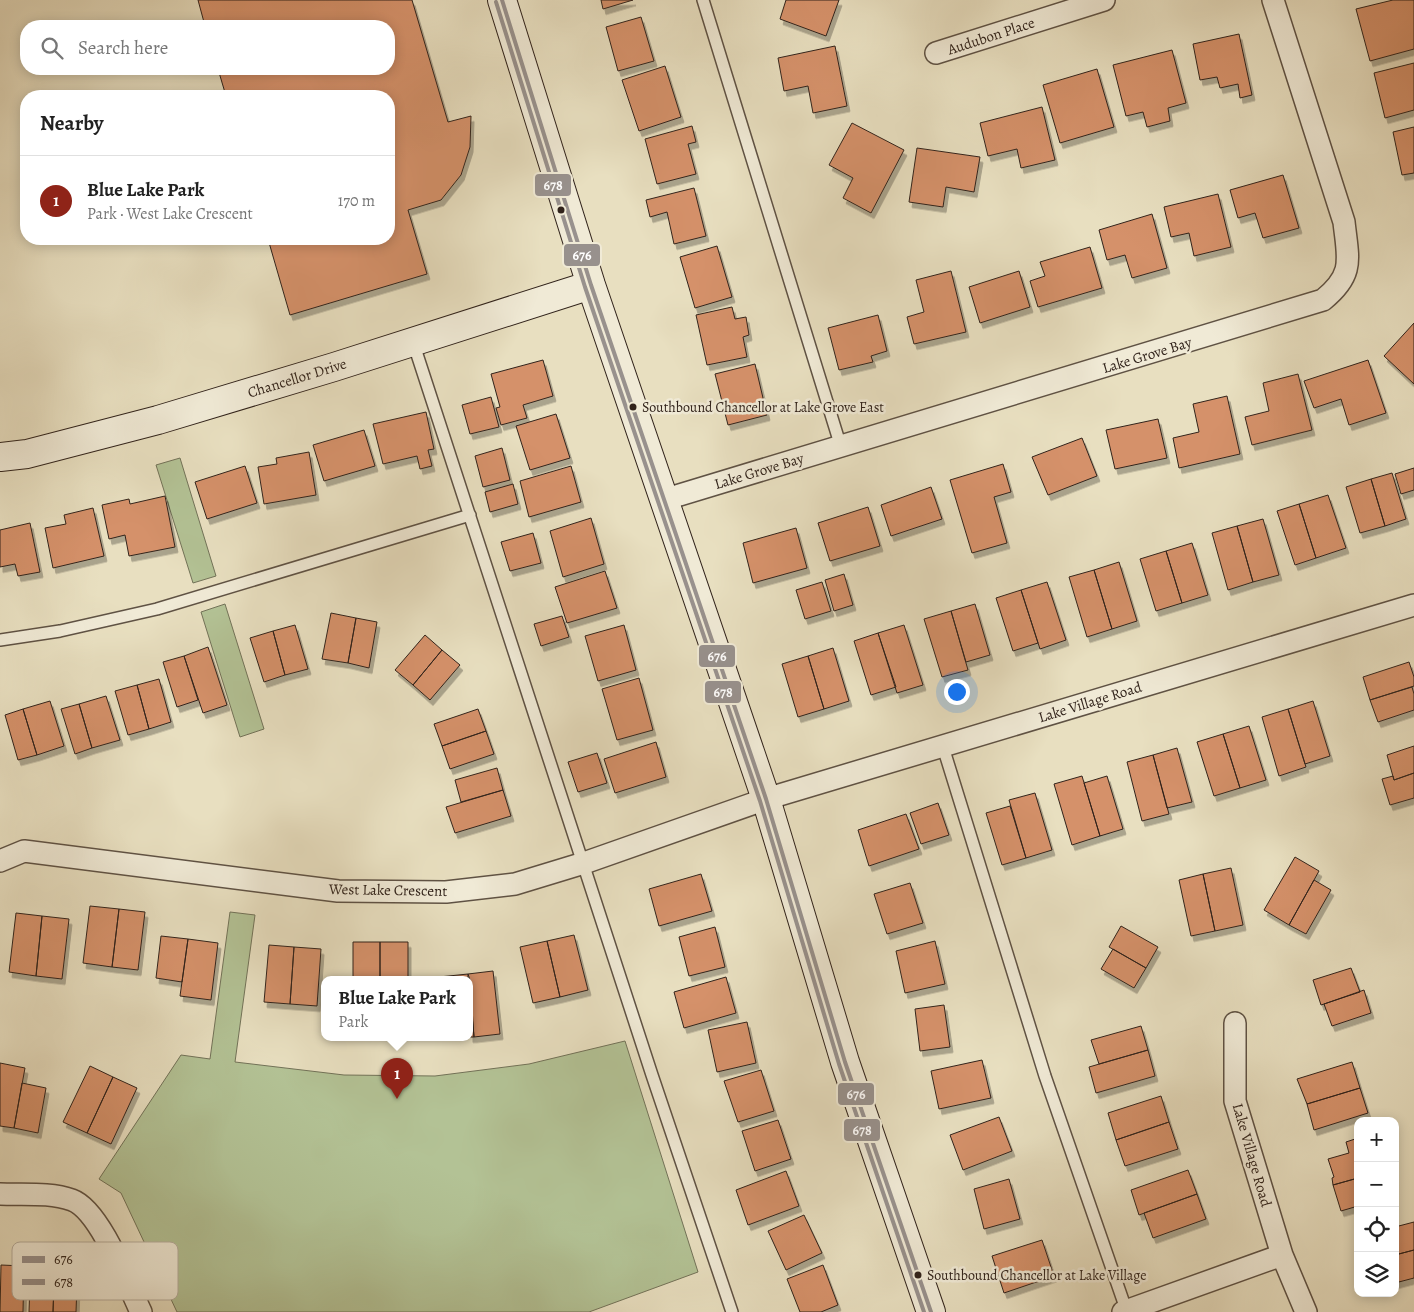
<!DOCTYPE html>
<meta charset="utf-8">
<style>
:root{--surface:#fff;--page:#f2f2f2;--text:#222;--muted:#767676;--line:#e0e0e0;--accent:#8f2418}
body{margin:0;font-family:Alegreya,serif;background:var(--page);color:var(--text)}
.controls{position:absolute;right:15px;bottom:15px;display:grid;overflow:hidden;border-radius:10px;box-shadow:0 2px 12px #0003}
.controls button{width:45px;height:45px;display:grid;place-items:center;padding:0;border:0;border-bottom:1px solid var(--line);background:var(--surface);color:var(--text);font:25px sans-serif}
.you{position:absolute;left:956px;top:691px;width:18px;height:18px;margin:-12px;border:4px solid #fff;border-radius:50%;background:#1a73e8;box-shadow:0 0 0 8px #1a73e833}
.badge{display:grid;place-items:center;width:32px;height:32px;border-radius:50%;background:var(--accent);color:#fff;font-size:16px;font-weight:700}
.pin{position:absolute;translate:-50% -41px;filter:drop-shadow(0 1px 2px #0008)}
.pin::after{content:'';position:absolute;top:26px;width:18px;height:15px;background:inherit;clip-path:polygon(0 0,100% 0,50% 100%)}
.popup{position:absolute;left:321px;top:976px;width:152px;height:65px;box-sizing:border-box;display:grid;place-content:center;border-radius:10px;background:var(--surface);filter:drop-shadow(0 1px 4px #0005);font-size:16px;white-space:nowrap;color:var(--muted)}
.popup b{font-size:19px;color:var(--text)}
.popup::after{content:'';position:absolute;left:50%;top:100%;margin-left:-10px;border:10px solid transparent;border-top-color:var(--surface)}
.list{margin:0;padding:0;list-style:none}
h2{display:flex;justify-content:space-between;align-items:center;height:65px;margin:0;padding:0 20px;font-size:21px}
h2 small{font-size:16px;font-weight:400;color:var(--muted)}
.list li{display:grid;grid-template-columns:32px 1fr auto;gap:15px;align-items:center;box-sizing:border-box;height:90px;padding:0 20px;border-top:1px solid var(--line)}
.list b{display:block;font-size:19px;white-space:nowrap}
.list p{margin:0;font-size:16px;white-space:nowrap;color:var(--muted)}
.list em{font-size:16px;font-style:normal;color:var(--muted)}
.icon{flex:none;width:28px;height:28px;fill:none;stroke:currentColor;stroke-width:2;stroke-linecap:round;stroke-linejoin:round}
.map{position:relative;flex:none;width:1414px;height:1312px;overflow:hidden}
.search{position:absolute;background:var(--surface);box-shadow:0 2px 12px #0003;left:20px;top:20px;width:375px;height:55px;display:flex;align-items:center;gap:12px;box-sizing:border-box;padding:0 18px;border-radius:20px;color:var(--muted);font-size:19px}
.panel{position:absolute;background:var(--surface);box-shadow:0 2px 12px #0003;left:20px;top:90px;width:375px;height:155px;border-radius:20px}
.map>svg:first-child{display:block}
</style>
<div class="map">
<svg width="1414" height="1312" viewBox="0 0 1414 1312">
<defs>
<filter id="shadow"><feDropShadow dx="3" dy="5.5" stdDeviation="0" flood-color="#0004"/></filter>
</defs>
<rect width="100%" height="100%" fill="#e8dfc0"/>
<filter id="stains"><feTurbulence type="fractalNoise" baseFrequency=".004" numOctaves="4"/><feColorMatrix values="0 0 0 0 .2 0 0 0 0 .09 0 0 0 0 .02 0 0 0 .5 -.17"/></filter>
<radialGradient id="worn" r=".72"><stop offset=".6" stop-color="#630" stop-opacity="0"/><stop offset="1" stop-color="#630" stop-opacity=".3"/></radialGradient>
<!-- green -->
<path fill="#b3c295" stroke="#727258" d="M180,458l36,118 -23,7 -37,-118z
M225,604l39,125 -24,8 -39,-125z
M230,912l25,3 -20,147 109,13 91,1 94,-12 96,-23 73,231 -109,40h-412l-56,-119 -22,-14 82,-124 29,4z"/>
<!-- building -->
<path fill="#d5916a" stroke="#31231b" filter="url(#shadow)" d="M198,0h214l36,122 23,-6 -1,31 -9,28 -20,25 -33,10 19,64 -137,41 -22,-76h121v-143h-163l-8,-27h171v-43h-184z
M601,0h32l-30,9z
M786,0h53l-13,36 -46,-17z
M1393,0h21v49l-44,12 -14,-52z
M641,17l13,44 -36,10 -12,-44z
M1239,34l13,61 -12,3 -2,-14 -18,4 -3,-11 -17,3 -7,-36z
M835,46l12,60 -34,7 -5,-27 -24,5 -6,-33z
M1172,50l14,53 -18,5 2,13 -23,6 -4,-15 -17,4 -13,-51z
M1414,63v47l-29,8 -11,-45z
M665,66l16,51 -42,14 -17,-51z
M1097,69l17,58 -54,16 -17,-58z
M1042,107l13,53 -34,8 -4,-19 -29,7 -8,-33z
M852,123l52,27 -33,63 -28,-15 10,-20 -24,-13z
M692,126l4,16 -8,2 8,30 -39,10 -12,-45z
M1414,127v46l-12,2 -9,-43z
M917,148l63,9 -6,35 -28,-5 -3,20 -34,-5z
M1283,175l16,53 -36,10 -8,-25 -17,5 -8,-28z
M694,188l12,48 -32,8 -7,-32 -17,5 -4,-17z
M1218,194l13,53 -37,9 -5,-23 -18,4 -7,-30z
M1152,214l15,54 -35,10 -7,-23 -18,5 -8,-30z
M717,246l15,51 -37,11 -15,-51z
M1090,247l12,41 -64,19 -8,-26 15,-5 -5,-14z
M951,271l15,61 -52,12 -7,-27 17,-5 -8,-32z
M1019,271l11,36 -50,16 -11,-36z
M732,307l3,12 11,-2 3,18 -6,2 4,20 -40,8 -11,-50z
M878,315l9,36 -16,5 2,6 -34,8 -11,-42z
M1414,323v61l-30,-28z
M543,360l10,36 -30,9 4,13 -26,7 -5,-17 4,-1 -9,-33z
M1368,360l18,53 -37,12 -8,-26 -27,9 -10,-27z
M755,364l12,51 -39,10 -13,-51z
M1298,374l14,56 -60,15 -7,-28 24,-6 -6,-28z
M1227,396l13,58 -61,14 -6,-30 26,-6 -6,-28z
M491,397l8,30 -29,7 -8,-29z
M426,412l8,37 -6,1 4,16 -12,3 -3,-13 -34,8 -10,-40z
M556,414l14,44 -40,12 -14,-44z
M1158,419l9,39 -52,11 -9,-39z
M364,430l11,36 -51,15 -11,-36z
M1082,438l15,38 -49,19 -16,-38z
M502,448l8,32 -27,7 -8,-31z
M309,452l7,43 -52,9 -6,-37 19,-3 -1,-6z
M1003,464l8,28 -17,5 13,46 -35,10 -22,-73z
M245,466l12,37 -50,16 -12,-37z
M571,466l10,36 -52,15 -9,-36z
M1414,468v22l-13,4 -6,-20z
M1392,473l14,46 -21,7 -14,-47z
M1371,479l14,47 -25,7 -14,-46z
M513,484l5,20 -28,8 -5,-20z
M931,487l11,32 -51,17 -10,-31z
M1328,495l18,53 -30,10 -17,-54z
M165,496l10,51 -46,9 -4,-21 -16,4 -7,-34 27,-6 1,5z
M1299,504l17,54 -21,7 -18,-54z
M868,507l12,39 -50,15 -12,-38z
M93,508l11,48 -51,12 -8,-40 21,-4 -2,-9z
M591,518l13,46 -41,13 -13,-46z
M1263,519l16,56 -26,7 -16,-56z
M30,523l10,49 -22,4 -3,-12 -15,3v-37z
M1237,526l16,56 -25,8 -16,-57z
M796,528l11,40 -54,15 -10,-40z
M533,533l8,30 -31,8 -9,-29z
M1192,543l16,52 -26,8 -16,-52z
M1166,551l16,52 -26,8 -16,-52z
M1119,562l18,59 -25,8 -18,-59z
M1094,570l18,59 -25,8 -18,-60z
M605,571l12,37 -50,15 -12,-36z
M844,574l9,31 -19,6 -9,-31z
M822,582l9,29 -26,8 -9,-29z
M1047,582l19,58 -26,9 -19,-59z
M1021,590l17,53 -25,8 -17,-53z
M975,604l15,51 -24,7 -15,-51z
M951,611l17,59 -26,7 -18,-58z
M331,613l25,5 -8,45 -26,-4z
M562,616l7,21 -28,9 -7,-22z
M356,618l21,4 -8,46 -21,-5z
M295,625l13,44 -23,6 -12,-44z
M624,625l12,45 -38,11 -13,-45z
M904,625l19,60 -26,8 -19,-60z
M273,631l12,44 -21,7 -14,-44z
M878,633l18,54 -25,8 -17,-54z
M425,635l17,15 -29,35 -18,-15z
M208,647l19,58 -24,8 -19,-57z
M833,648l16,53 -25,8 -16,-53z
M442,650l18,15 -30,35 -17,-15z
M184,656l14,44 -21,7 -14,-45z
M808,656l16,53 -26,8 -16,-53z
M1409,662l5,15v9l-44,14 -7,-23z
M639,678l14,52 -36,10 -15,-51z
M159,679l12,43 -22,7 -12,-44z
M137,685l12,44 -21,6 -13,-44z
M1412,687l2,7v16l-36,12 -8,-22z
M106,696l14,44 -28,8 -13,-44z
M50,701l14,45 -27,9 -14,-46z
M1313,701l17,55 -25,8 -17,-55z
M79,704l13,44 -17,6 -14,-45z
M23,709l14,46 -19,5 -13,-45z
M478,709l8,22 -44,15 -8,-22z
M1288,709l18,58 -27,9 -17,-59z
M1249,726l17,54 -26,8 -17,-54z
M486,731l8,23 -44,15 -8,-23z
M1223,734l17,54 -26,8 -17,-54z
M656,742l10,35 -51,16 -11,-34z
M1414,746v27l-20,7 -7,-25z
M1177,748l15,54 -25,6 -14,-53z
M597,753l10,30 -29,9 -10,-30z
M1153,755l16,59 -27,7 -15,-59z
M497,768l6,22 -42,12 -6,-22z
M1414,773v25l-24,7 -8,-26 11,-3 1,4z
M1082,776l18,60 -28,9 -18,-61z
M1107,776l16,53 -23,7 -16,-53z
M503,790l8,26 -56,17 -9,-26z
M1035,793l17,57 -26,8 -17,-58z
M938,803l11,32 -28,9 -11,-31z
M1010,806l16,52 -24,7 -16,-52z
M906,814l13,35 -50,17 -11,-36z
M1295,857l24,14 -30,54 -25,-15z
M1231,868l12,57 -28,6 -12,-57z
M701,874l11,37 -53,15 -10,-37z
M1203,874l12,57 -24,5 -12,-56z
M1314,880l17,10 -25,44 -17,-9z
M910,883l13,40 -36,11 -13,-40z
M90,906l29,3 -7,58 -29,-4z
M119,909l26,3 -7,58 -26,-3z
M16,913l26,3 -6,60 -27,-4z
M42,916l27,3 -7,60 -26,-3z
M1121,926l37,21 -12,21 -37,-21z
M715,927l10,40 -36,9 -10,-39z
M574,935l14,55 -28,7 -13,-56z
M161,936l27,3 -6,43 -26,-4z
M188,939l30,4 -7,57 -31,-4z
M547,941l13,56 -27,6 -13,-56z
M935,941l10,43 -40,9 -9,-42z
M353,942h27v38h-27z
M380,942h28v38h-28z
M269,945l25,2 -4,57 -26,-2z
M294,947l27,2 -4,57 -27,-2z
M1113,949l33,19 -12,20 -33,-19z
M1351,968l9,24 -39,13 -8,-25z
M493,971l7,63 -26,3 -4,-57 -2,-6z
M468,974v6h-28l-1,-3z
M726,977l10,36 -52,15 -10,-36z
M1364,990l7,23 -39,13 -8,-22z
M470,993l4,44h-4z
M944,1005l6,42 -30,4 -5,-42z
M747,1022l9,41 -39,9 -9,-42z
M1141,1026l7,24 -49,14 -8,-24z
M1148,1050l7,26 -59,17 -7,-26z
M982,1060l9,38 -52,11 -8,-38z
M1352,1062l8,26 -53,16 -10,-25z
M0,1063l25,5 -11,60 -14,-2z
M90,1066l23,11 -26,56 -24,-11z
M761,1070l13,41 -36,11 -14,-41z
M113,1077l24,11 -26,56 -24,-11z
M22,1083l24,5 -8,45 -24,-5z
M1360,1088l8,25 -54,17 -7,-26z
M1161,1096l8,26 -53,18 -8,-27z
M999,1117l13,34 -49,19 -13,-35z
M778,1120l13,39 -36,12 -13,-40z
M1169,1122l9,27 -53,17 -9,-26z
M1358,1138v40l-25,7 -1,-7 2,-1 -6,-18 21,-6 -3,-11z
M1188,1170l9,24 -58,21 -8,-25z
M786,1171l13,35 -51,19 -12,-35z
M1358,1178v28l-17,5 -8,-26z
M1009,1179l11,40 -36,10 -10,-40z
M1197,1194l9,25 -53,19 -9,-25z
M804,1215l18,38 -36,17 -18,-39z
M1414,1222v28l-19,5v-28z
M1042,1240l12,36 -50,17 -12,-37z
M1414,1250v28l-19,5v-28z
M1,1265l23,1 -1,46h-23z
M823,1265l15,40 -17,7h-21l-13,-33z
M30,1283l24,1 -1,28h-24z
M54,1284h23l-1,28h-23z"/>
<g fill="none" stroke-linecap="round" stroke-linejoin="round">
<!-- lane casing -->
<g stroke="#5f5244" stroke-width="14">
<path id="lane" d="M703,0l138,447
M413,342l239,733 80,237
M0,640l60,-9 97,-22 313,-94
M943,747l102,329 82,236"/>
</g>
<!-- street casing -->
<g stroke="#5f5244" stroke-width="24">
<path id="street" d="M936,53l168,-53
M663,500l660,-200c32,-26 25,-41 21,-78l-71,-222
M0,861l24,-10 314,40 108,1 69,-8 69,-21 182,-64 648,-194
M1235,1023v78l47,154
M0,1194c23,1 50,-2 72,6 28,10 56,85 69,112
M1123,1312l159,-57 24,57"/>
</g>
<!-- secondary casing -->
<g stroke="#31231b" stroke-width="30">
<path id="secondary" d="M502,0l89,285 175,514 79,263 86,250
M0,457l27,-3 131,-34 176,-53 257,-82"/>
</g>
<!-- lane -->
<use href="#lane" stroke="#f0ead6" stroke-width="11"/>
<!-- street -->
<use href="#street" stroke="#f0ead6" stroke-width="21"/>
<!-- secondary -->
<use href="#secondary" stroke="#f0ead6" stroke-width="28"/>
<!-- bus-1 casing -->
<g stroke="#f0ead6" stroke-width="8">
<path id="bus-1" d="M502,0l89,285 175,514 79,263 86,250"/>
</g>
<!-- bus-2 casing -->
<g stroke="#f0ead6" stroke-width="8">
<path id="bus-2" d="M496,2l89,285 175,514 79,263 85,248"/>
</g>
<!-- bus-1 -->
<use href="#bus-1" stroke="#98918d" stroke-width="4"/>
<!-- bus-2 -->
<use href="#bus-2" stroke="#98918d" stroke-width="4"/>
</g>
<!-- markers -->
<g fill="#31231b" stroke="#f0ead6" stroke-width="2">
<circle cx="561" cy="210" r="4.5"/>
<circle cx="633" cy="407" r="4.5"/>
<circle cx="918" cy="1275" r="4.5"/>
</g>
<g text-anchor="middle" stroke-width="5" stroke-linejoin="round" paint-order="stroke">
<!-- bus labels -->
<g font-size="14" fill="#31231b" stroke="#f0ead6" text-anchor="start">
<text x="642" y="412">Southbound Chancellor at Lake Grove East</text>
<text x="927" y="1280">Southbound Chancellor at Lake Village</text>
</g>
<!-- street labels -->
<g font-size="15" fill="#31231b" stroke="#f0ead6">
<text transform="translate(991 36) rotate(-18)" y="5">Audubon Place</text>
<text transform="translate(1147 355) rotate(-17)" y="5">Lake Grove Bay</text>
<text transform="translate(297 378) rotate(-17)" y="5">Chancellor Drive</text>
<text transform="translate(759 471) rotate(-17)" y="5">Lake Grove Bay</text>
<text transform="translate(1090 702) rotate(-17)" y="5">Lake Village Road</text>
<text transform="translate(388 890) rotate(1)" y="5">West Lake Crescent</text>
<text transform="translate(1252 1155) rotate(74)" y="5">Lake Village Road</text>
</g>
</g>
<!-- legend -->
<rect x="12" y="1242" width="166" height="58" rx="8" fill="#f0ead6" stroke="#b7ae9e" stroke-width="1"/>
<rect x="22" y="1256" width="23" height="7" fill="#98918d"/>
<rect x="22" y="1279" width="23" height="6" fill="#98918d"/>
<g font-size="14" fill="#31231b">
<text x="54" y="1264">676</text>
<text x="54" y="1287">678</text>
</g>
<g stroke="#f0ead6" stroke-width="2">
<rect x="534" y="173" width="38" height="24" rx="5" fill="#98918d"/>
<rect x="563" y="243" width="38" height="24" rx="5" fill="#98918d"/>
<rect x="698" y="644" width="38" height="24" rx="5" fill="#98918d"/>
<rect x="704" y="680" width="38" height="24" rx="5" fill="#98918d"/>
<rect x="837" y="1082" width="38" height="24" rx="5" fill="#98918d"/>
<rect x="843" y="1118" width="38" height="24" rx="5" fill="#98918d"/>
</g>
<g font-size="14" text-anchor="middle" font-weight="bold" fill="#fff">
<text x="553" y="190">678</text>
<text x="582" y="260">676</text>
<text x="717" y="661">676</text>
<text x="723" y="697">678</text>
<text x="856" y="1099">676</text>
<text x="862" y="1135">678</text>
</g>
<rect width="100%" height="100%" filter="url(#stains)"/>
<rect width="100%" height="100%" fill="url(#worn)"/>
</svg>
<div class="controls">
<button>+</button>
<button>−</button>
<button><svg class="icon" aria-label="locate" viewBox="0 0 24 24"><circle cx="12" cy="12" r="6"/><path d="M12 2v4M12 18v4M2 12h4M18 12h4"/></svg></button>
<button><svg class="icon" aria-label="layers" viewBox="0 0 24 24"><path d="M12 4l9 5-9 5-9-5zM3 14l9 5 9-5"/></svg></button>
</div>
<div class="you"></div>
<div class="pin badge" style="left:397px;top:1099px">1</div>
<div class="popup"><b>Blue Lake Park</b>Park</div>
<div class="search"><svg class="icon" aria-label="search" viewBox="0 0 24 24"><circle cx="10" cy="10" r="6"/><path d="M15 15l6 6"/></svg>Search here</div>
<section class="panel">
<h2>Nearby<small></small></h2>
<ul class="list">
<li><span class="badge">1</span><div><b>Blue Lake Park</b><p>Park · West Lake Crescent</p></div><em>170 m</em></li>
</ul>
</section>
</div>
